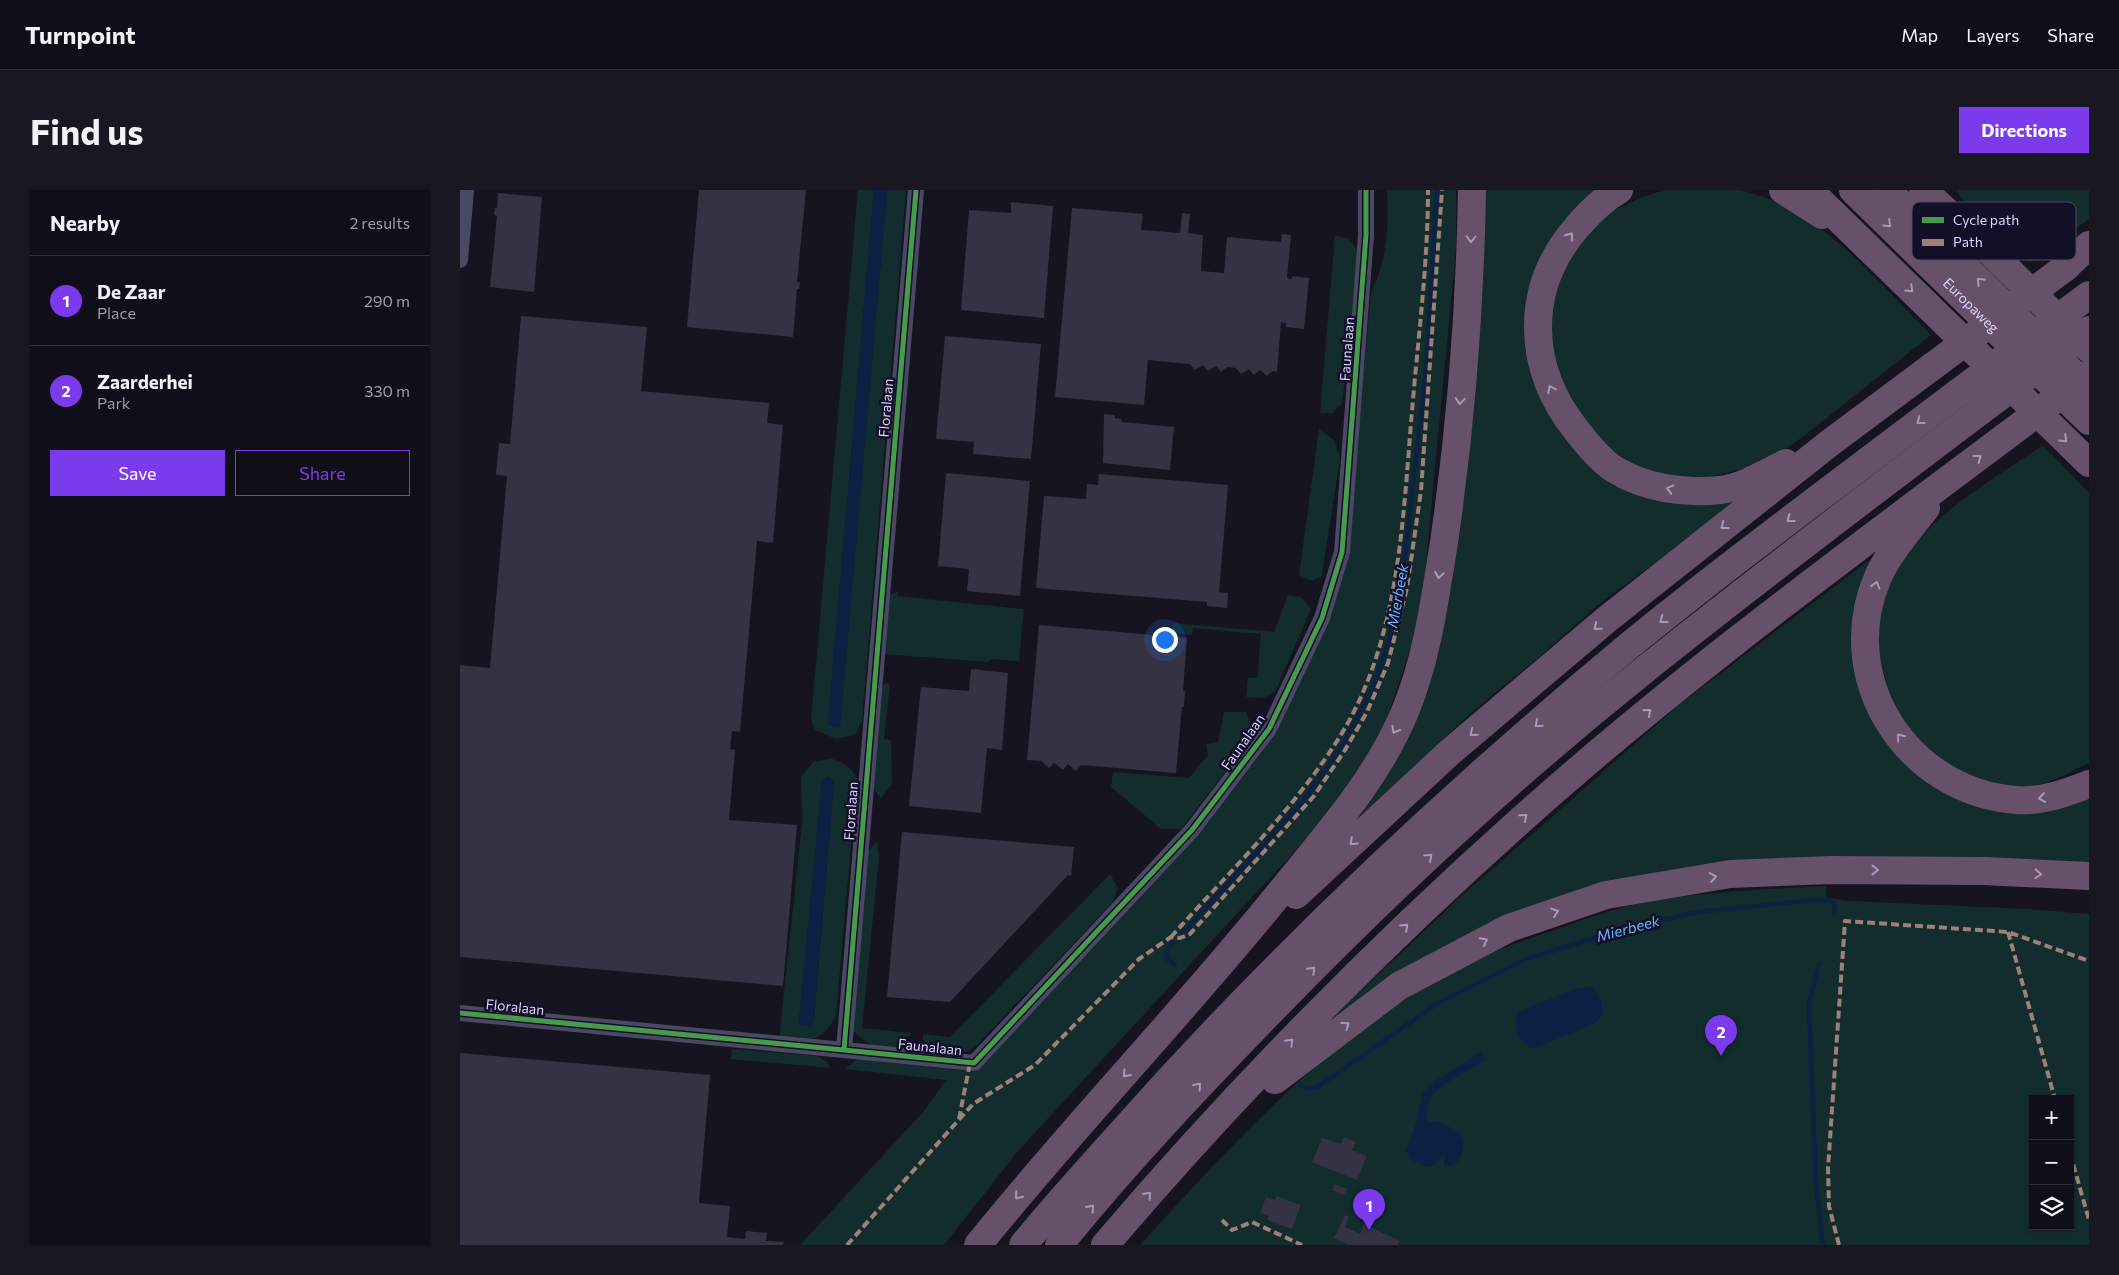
<!DOCTYPE html>
<meta charset="utf-8">
<style>
:root{--surface:#100f19;--page:#191822;--text:#f1f3f6;--muted:#9c9ca2;--line:#302f38;--accent:#7c3aed}
body{margin:0;font-family:Commissioner,sans-serif;background:var(--page);color:var(--text)}
.controls{position:absolute;right:15px;bottom:15px;display:grid;overflow:hidden;border-radius:0px;box-shadow:0 1px 4px #0004}
.controls button{width:45px;height:45px;display:grid;place-items:center;padding:0;border:0;border-bottom:1px solid var(--line);background:var(--surface);color:var(--text);font:25px sans-serif}
.you{position:absolute;left:704px;top:449px;width:18px;height:18px;margin:-12px;border:4px solid #fff;border-radius:50%;background:#1a73e8;box-shadow:0 0 0 8px #1a73e833}
.badge{display:grid;place-items:center;width:32px;height:32px;border-radius:50%;background:var(--accent);color:#fff;font-size:16px;font-weight:700}
.pin{position:absolute;translate:-50% -41px;filter:drop-shadow(0 1px 2px #0008)}
.pin::after{content:'';position:absolute;top:26px;width:18px;height:15px;background:inherit;clip-path:polygon(0 0,100% 0,50% 100%)}
.list{margin:0;padding:0;list-style:none}
h2{display:flex;justify-content:space-between;align-items:center;height:65px;margin:0;padding:0 20px;font-size:21px}
h2 small{font-size:16px;font-weight:400;color:var(--muted)}
.list li{display:grid;grid-template-columns:32px 1fr auto;gap:15px;align-items:center;box-sizing:border-box;height:90px;padding:0 20px;border-top:1px solid var(--line)}
.list b{display:block;font-size:19px;white-space:nowrap}
.list p{margin:0;font-size:16px;white-space:nowrap;color:var(--muted)}
.list em{font-size:16px;font-style:normal;color:var(--muted)}
.actions{display:flex;gap:10px;padding:15px 20px}
.actions a{flex:1;padding:11px 0;border:1px solid var(--accent);border-radius:0px;text-align:center;font-size:18px;color:var(--accent)}
.actions .main{background:var(--accent);color:#fff}
.icon{flex:none;width:28px;height:28px;fill:none;stroke:currentColor;stroke-width:2;stroke-linecap:round;stroke-linejoin:round}
.map{position:relative;flex:none;width:1629px;height:1055px;overflow:hidden;border-radius:0px}
header{display:flex;align-items:center;gap:30px;box-sizing:border-box;height:70px;padding:0 25px;background:var(--surface);border-bottom:1px solid var(--line)}
header strong{font-size:24px}
nav{display:flex;gap:28px;margin-inline-start:auto;font-size:18px}
.intro{display:flex;align-items:center;justify-content:space-between;box-sizing:border-box;height:120px;padding:0 30px}
h1{margin:0;font-size:35px}
.button{padding:12px 22px;border-radius:0px;background:var(--accent);color:#fff;font-size:18px;font-weight:700}
main{display:flex;gap:30px;padding:0 30px}
aside{flex:1;background:var(--surface);border-radius:0px;box-shadow:0 1px 4px #0004}
.map>svg:first-child{display:block}
</style>
<header>
<strong>Turnpoint</strong>
<nav><a>Map</a><a>Layers</a><a>Share</a></nav>
</header>
<div class="intro"><h1>Find us</h1><a class="button">Directions</a></div>
<main>
<aside>
<h2>Nearby<small>2 results</small></h2>
<ul class="list">
<li><span class="badge">1</span><div><b>De Zaar</b><p>Place</p></div><em>290 m</em></li>
<li><span class="badge">2</span><div><b>Zaarderhei</b><p>Park</p></div><em>330 m</em></li>
</ul>
<div class="actions"><a class="main">Save</a><a>Share</a></div>
</aside>
<div class="map">
<svg width="1629" height="1055" viewBox="0 0 1629 1055">
<rect width="100%" height="100%" fill="#161421"/>
<!-- green -->
<path fill="#132c2d" fill-rule="evenodd" d="M398,0h16l-46,534 6,3 6,-2 47,-535h19l-44,531 -7,14 -19,4 -21,-9 -4,-10z
M927,0h69v59l-35,366 -38,116 -43,71 -322,349 -74,94h-144l124,-134 22,-31 -101,-11 12,-10 119,13 236,-257 50,-62 59,-118 26,-88 24,-254c16,-32 18,-68 16,-103z
M1020,0h129l-82,114 -3,31 6,38 13,31 13,19 58,50 143,11 -55,44 -103,76 -60,53 -66,54 -113,106 17,-28 68,-171 7,-33 9,-82z
M1205,0c24,0 50,0 73,0 79,14 139,91 193,145l-127,101 -27,19 -27,12 -44,11h-21l-25,-4 -23,-7 -29,-20 -44,-48 -17,-69 5,-33 11,-30 27,-37 21,-18 31,-15z
M1496,0h133v29l-58,43 -64,-56z
M875,45l14,4 7,9 3,16 -17,139 -10,10 -12,1z
M859,239l15,11 6,18 -18,118 -11,5 -12,-6z
M1583,255l46,48v270c-19,9 -38,21 -60,23 -109,7 -187,-123 -132,-217 33,-56 94,-88 146,-124z
M1437,349l-35,119 84,127 143,10v74l-521,27 -266,155 51,-53 103,-97 223,-196z
M438,401v5l126,13 -5,52 -29,-2 -2,3 -104,-8 6,-59z
M828,405l14,3 9,11 -36,83 -12,6 -17,-1 2,-19h9l4,-44 -68,-6 -1,7 -19,-2v-10l101,9z
M425,493l5,1 -6,55 7,1 1,44 -11,14 -9,-10 6,-91z
M764,522h22l9,21 -74,96h-20l-50,-42 2,-15 76,6 19,-23 -2,-11 12,-2z
M373,569c12,4 18,8 24,20l-21,236c-14,29 -28,26 -57,24l23,-216 -1,-46 13,-16zM368,587l6,4 -20,238 -15,3 23,-241z
M417,651l2,16 -17,171 49,5c-10,28 -45,14 -58,-3l14,-177z
M650,684l8,14 -6,15 -137,144c-14,10 -27,6 -43,3l-9,-10v-6l27,3z
M1366,696v11l22,4 181,8 60,5v331h-949c93,-102 188,-207 311,-274 31,-16 65,-28 98,-39 35,-13 71,-26 108,-32 56,-9 113,-11 169,-14zM1573,909h37v127h-37z
M272,859l86,7 10,7 2,5 -99,-9z"/>
<!-- water -->
<path fill="#0d2144" d="M414,0h13l-47,536 -6,1 -6,-3z
M368,587l6,4 -20,238 -2,6 -10,1 -3,-4 23,-241z
M1132,797l8,10 3,18 -10,9 -60,25c-14,-7 -23,-23 -14,-38l57,-22z
M1021,862l5,8c-15,9 -47,24 -56,39 -4,7 -3,17 -3,24 15,-5 28,7 37,17 -2,15 -3,25 -20,27v-12l-8,9 -8,3 -16,-7 -6,-9 11,-30 5,-27 13,-13z"/>
<g fill="none" stroke-linecap="round" stroke-linejoin="round">
<!-- stream -->
<path stroke="#0d2144" stroke-width="4.5" d="M723,743l117,-128 43,-60 31,-60 16,-47 16,-91 21,-185 10,-172
M713,752l-6,9 -1,7 9,7
M1359,774l-10,39 7,183 7,59
M840,894l7,5 12,-3 119,-83 88,-44 97,-30 75,-17 116,-12h16l5,5 -1,8"/>
</g>
<!-- building -->
<path fill="#343243" d="M239,0h107l-9,92h3l-1,7h-2l-4,48 -106,-10z
M38,3l44,4 -8,95 -44,-5 7,-71 -3,-1 1,-7h2z
M551,12l42,4 -9,112 -83,-8 8,-100 42,3z
M612,18l71,6 -2,16 39,3 2,-20 8,1 -2,19 15,2 -2,36 23,2 3,-36 54,5 1,-8 9,1 -4,43 5,1v-3l17,2 -5,51 -18,-2v-4l-5,-1 -4,50 -4,-1 -6,5 -7,-6 -6,5 -5,-6 -8,5 -5,-6 -9,-1 -6,5 -5,-6 -8,5 -5,-6 -8,5 -5,-6 -42,-4 -4,45 -89,-8z
M61,126l126,11 -6,64 128,12 -2,20 16,2 -10,118 -16,-2 -17,191 -8,-1 -2,18 5,1 -6,70 68,5 -14,161 -323,-29v-292l30,3 17,-192 -11,-1 3,-32 11,1z
M485,146l96,8 -10,115 -58,-5 1,-12 -38,-3z
M644,224l11,1v3l7,1 -1,3 53,5 -4,43 -67,-7z
M486,283l84,8 -10,115 -53,-5 2,-22 -31,-3z
M639,284l129,11 -9,107 9,1 -1,15 -20,-2v-4l-171,-14 8,-92 42,3 1,-15 11,1z
M579,435l148,13 -4,53h2l-1,16h-2l-6,66 -95,-8 -5,6 -8,-7 -5,6 -9,-7 -5,5 -8,-7 -14,-1z
M511,479l37,4 -6,77 -15,-2 -6,65 -72,-7 12,-119 48,4z
M442,642l172,15 -3,29 -3,-1 -118,127 -63,-5z
M0,863l250,22 -11,128 31,3 -3,31 18,2 1,-8 21,2 -1,8 19,1 -3,3h-322z
M862,948l19,6 2,-6h3l10,4 -4,8 15,6 -10,24 -45,-18z
M875,994l12,5 -3,6 -12,-5z
M816,1006l25,9 -9,24 -25,-9 2,-4 -9,-3 6,-16 9,3z
M885,1025l4,2 -4,10 15,7 4,-10 36,17 -2,4h-49l-15,-7z"/>
<g fill="none" stroke-linecap="round" stroke-linejoin="round">
<!-- minor -->
<path stroke="#4a4962" stroke-width="16" d="M0,70l6,-70
M0,823l384,37 72,-860
M384,860l130,13 218,-233 77,-101 53,-111 20,-66 24,-317v-45"/>
<!-- motorway -->
<g stroke="#67516a" stroke-width="28">
<path d="M1159,0c-16,9 -30,23 -42,37 -54,62 -50,142 0,204 10,13 23,29 37,38 30,19 71,25 106,21 23,-3 46,-17 66,-27"/>
<path d="M1323,0l39,25"/>
<path d="M1349,0l280,273"/>
<path id="s1" d="M1393,0l236,231"/>
<path d="M1427,0l202,199"/>
<path d="M1463,0l57,52 109,107"/>
<path d="M1606,77l23,-22"/>
<path d="M1466,318c-16,21 -37,44 -48,69 -44,101 29,215 138,223 25,2 50,-7 73,-16"/>
<path d="M836,705l154,-143 156,-132 225,-178 102,-76"/>
<path d="M815,890l124,-94 110,-58 97,-33 124,-21 101,-4 153,1 105,5"/>
<path d="M518,1055c98,-122 207,-234 305,-356 45,-56 93,-109 121,-175 23,-54 31,-115 40,-172 17,-116 26,-235 28,-352"/>
<path d="M563,1055c31,-38 64,-74 97,-111 155,-175 325,-335 505,-485 109,-89 222,-172 334,-257"/>
<path d="M599,1055c68,-84 143,-163 219,-241 113,-116 233,-227 360,-329 112,-90 227,-177 341,-263"/>
<path d="M645,1055c129,-151 269,-294 417,-426 153,-137 319,-259 483,-382"/>
</g>
<!-- motorway-bridge -->
<path stroke="#67516a" stroke-width="28" d="M1473,176l133,-99
M1499,202l130,-97
M1519,222l110,-82
M1545,247l84,-63"/>
<!-- quiet -->
<path stroke="#9e8076" stroke-width="4" stroke-dasharray="8 4" stroke-linecap="butt" d="M1548,742l47,167
M711,747c59,-66 129,-133 174,-209 57,-98 58,-219 68,-328 6,-70 15,-140 15,-210
M499,929l11,-56
M1610,963l19,67
M762,1030l10,10 20,-8 50,23
M387,1055l126,-141 62,-39 104,-106 32,-22 9,1 10,-4 124,-138 31,-46 22,-38 21,-49 19,-75 14,-97 21,-301
M1379,1055l-10,-39 -1,-38 17,-247 163,11 81,29"/>
<!-- cycleway casing -->
<g stroke="#130f26" stroke-width="8">
<path id="cycleway" d="M0,823l384,37 72,-860
M384,860l130,13 218,-233 77,-101 53,-111 20,-66 24,-317v-45"/>
</g>
<!-- cycleway -->
<use href="#cycleway" stroke="#469c4c" stroke-width="5"/>
</g>
<!-- one-way arrows -->
<defs><path id="oneway-chevron" d="M-2-3.5L2.5 0L-2 3.5" fill="none" stroke-width="1.6" stroke-linecap="round" stroke-linejoin="round" transform="scale(1.25)"/></defs>
<g stroke="#a699bc">
<use href="#oneway-chevron" transform="translate(1428 34) rotate(44)"/>
<use href="#oneway-chevron" transform="translate(1110 46) rotate(-52)"/>
<use href="#oneway-chevron" transform="translate(1011 49) rotate(91)"/>
<use href="#oneway-chevron" transform="translate(1520 91) rotate(-135)"/>
<use href="#oneway-chevron" transform="translate(1450 99) rotate(44)"/>
<use href="#oneway-chevron" transform="translate(1091 199) rotate(-116)"/>
<use href="#oneway-chevron" transform="translate(1000 211) rotate(94)"/>
<use href="#oneway-chevron" transform="translate(1460 231) rotate(143)"/>
<use href="#oneway-chevron" transform="translate(1604 249) rotate(44)"/>
<use href="#oneway-chevron" transform="translate(1518 268) rotate(-37)"/>
<use href="#oneway-chevron" transform="translate(1210 299) rotate(-165)"/>
<use href="#oneway-chevron" transform="translate(1330 329) rotate(143)"/>
<use href="#oneway-chevron" transform="translate(1264 336) rotate(142)"/>
<use href="#oneway-chevron" transform="translate(979 385) rotate(99)"/>
<use href="#oneway-chevron" transform="translate(1416 395) rotate(-73)"/>
<use href="#oneway-chevron" transform="translate(1203 430) rotate(142)"/>
<use href="#oneway-chevron" transform="translate(1137 437) rotate(140)"/>
<use href="#oneway-chevron" transform="translate(1188 522) rotate(-40)"/>
<use href="#oneway-chevron" transform="translate(1078 534) rotate(140)"/>
<use href="#oneway-chevron" transform="translate(935 540) rotate(118)"/>
<use href="#oneway-chevron" transform="translate(1013 543) rotate(140)"/>
<use href="#oneway-chevron" transform="translate(1440 547) rotate(-129)"/>
<use href="#oneway-chevron" transform="translate(1582 608) rotate(172)"/>
<use href="#oneway-chevron" transform="translate(1064 627) rotate(-41)"/>
<use href="#oneway-chevron" transform="translate(893 652) rotate(137)"/>
<use href="#oneway-chevron" transform="translate(969 667) rotate(-43)"/>
<use href="#oneway-chevron" transform="translate(1415 680)"/>
<use href="#oneway-chevron" transform="translate(1578 684) rotate(3)"/>
<use href="#oneway-chevron" transform="translate(1253 687) rotate(-10)"/>
<use href="#oneway-chevron" transform="translate(1095 722) rotate(-19)"/>
<use href="#oneway-chevron" transform="translate(945 737) rotate(-43)"/>
<use href="#oneway-chevron" transform="translate(1024 751) rotate(-28)"/>
<use href="#oneway-chevron" transform="translate(852 780) rotate(-46)"/>
<use href="#oneway-chevron" transform="translate(886 835) rotate(-36)"/>
<use href="#oneway-chevron" transform="translate(830 852) rotate(-46)"/>
<use href="#oneway-chevron" transform="translate(666 884) rotate(132)"/>
<use href="#oneway-chevron" transform="translate(738 896) rotate(-49)"/>
<use href="#oneway-chevron" transform="translate(688 1005) rotate(-49)"/>
<use href="#oneway-chevron" transform="translate(558 1006) rotate(129)"/>
<use href="#oneway-chevron" transform="translate(631 1018) rotate(-49)"/>
</g>
<g text-anchor="middle" stroke-width="5" stroke-linejoin="round" paint-order="stroke">
<!-- street labels -->
<g font-size="14" fill="#d9d4ff" stroke="#130f26">
<text dy="5" stroke="none"><textPath href="#s1" startOffset="165">Europaweg</textPath></text>
<text transform="translate(887 159) rotate(-86)" y="5">Faunalaan</text>
<text transform="translate(426 218) rotate(-85)" y="5">Floralaan</text>
<text transform="translate(783 552) rotate(-55)" y="5">Faunalaan</text>
<text transform="translate(391 621) rotate(-86)" y="5">Floralaan</text>
<text transform="translate(55 817) rotate(6)" y="5">Floralaan</text>
<text transform="translate(470 857) rotate(6)" y="5">Faunalaan</text>
</g>
<!-- water labels -->
<g font-size="15" font-style="italic" fill="#62b6ff" stroke="#130f26">
<text transform="translate(938 406) rotate(-80)" y="5">Mierbeek</text>
<text transform="translate(1168 739) rotate(-15)" y="5">Mierbeek</text>
</g>
</g>
<!-- legend -->
<rect x="1452" y="12" width="164" height="58" rx="8" fill="#130f26" stroke="#4e4a67" stroke-width="1"/>
<rect x="1462" y="27" width="22" height="6" fill="#469c4c"/>
<rect x="1462" y="49" width="22" height="7" fill="#9e8076"/>
<g font-size="14" fill="#d9d4ff">
<text x="1493" y="35">Cycle path</text>
<text x="1493" y="57">Path</text>
</g>
</svg>
<div class="controls">
<button>+</button>
<button>−</button>
<button><svg class="icon" aria-label="layers" viewBox="0 0 24 24"><path d="M12 4l9 5-9 5-9-5zM3 14l9 5 9-5"/></svg></button>
</div>
<div class="you"></div>
<div class="pin badge" style="left:909px;top:1040px">1</div>
<div class="pin badge" style="left:1261px;top:866px">2</div>
</div>
</main>
